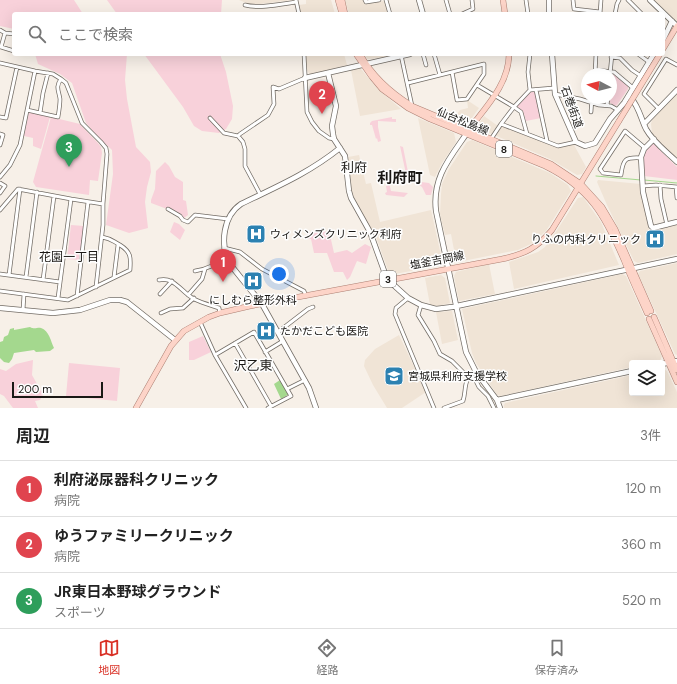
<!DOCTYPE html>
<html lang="ja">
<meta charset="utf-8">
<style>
:root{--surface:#fff;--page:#f6f6f6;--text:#222;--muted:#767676;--line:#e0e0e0;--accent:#d93025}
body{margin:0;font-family:"DM Sans","Noto Sans JP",sans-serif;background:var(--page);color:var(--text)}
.controls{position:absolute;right:12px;bottom:12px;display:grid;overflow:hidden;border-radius:4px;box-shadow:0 4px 16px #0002}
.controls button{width:36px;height:36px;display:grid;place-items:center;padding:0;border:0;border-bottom:1px solid var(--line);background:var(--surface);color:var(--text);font:20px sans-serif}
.compass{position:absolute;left:581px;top:68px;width:36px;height:36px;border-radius:50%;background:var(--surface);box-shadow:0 4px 16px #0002;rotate:277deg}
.scale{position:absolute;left:12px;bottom:10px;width:91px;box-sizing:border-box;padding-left:4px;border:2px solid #1a1815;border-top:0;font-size:11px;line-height:14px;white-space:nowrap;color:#1a1815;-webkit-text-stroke:3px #fefefe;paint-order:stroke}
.you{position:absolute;left:279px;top:274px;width:14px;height:14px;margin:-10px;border:3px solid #fff;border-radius:50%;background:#1a73e8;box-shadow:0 0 0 6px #1a73e833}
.badge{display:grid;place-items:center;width:26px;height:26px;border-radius:50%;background:var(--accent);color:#fff;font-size:13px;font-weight:700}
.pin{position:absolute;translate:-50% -33px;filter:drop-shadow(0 1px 2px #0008)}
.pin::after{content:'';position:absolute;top:21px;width:14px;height:12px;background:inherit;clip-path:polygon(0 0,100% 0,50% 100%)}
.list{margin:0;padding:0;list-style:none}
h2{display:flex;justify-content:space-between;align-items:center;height:52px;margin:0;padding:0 16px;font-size:17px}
h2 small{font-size:13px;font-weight:400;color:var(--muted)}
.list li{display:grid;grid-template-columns:26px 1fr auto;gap:12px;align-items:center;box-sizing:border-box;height:56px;padding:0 16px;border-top:1px solid var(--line)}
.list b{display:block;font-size:15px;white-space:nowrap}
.list p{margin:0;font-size:13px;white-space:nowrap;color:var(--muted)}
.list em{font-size:13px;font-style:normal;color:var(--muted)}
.icon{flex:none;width:22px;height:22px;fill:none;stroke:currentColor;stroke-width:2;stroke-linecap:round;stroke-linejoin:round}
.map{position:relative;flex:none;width:677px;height:408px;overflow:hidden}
.search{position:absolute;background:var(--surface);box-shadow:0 4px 16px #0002;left:12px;right:12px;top:12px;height:44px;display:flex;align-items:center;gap:10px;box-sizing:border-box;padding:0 14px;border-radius:4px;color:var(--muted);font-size:15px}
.sheet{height:220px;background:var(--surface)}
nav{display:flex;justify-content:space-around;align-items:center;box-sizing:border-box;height:56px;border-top:1px solid var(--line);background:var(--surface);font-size:11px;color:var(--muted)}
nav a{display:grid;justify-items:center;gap:2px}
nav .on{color:var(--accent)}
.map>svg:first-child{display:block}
</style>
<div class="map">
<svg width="677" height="408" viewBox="0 0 677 408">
<rect width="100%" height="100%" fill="#f7f0e8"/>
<!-- built -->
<path fill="#f0e4d6" d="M239,0h54l-42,5z
M306,0h25l4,14h-34l-2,-9 7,-1z
M345,0h19l1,4 18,-3 2,1 4,12h-40z
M653,0h24v22l-20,-18z
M306,54h38l3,11 -37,10 -4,-6z
M365,54h34l-18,4 -14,1z
M360,68l18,21 23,20 -41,7 -9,-46z
M677,92v68l-22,-22 -3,-5 -1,-9 2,-7z
M467,100l12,8 -10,14 -4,1 -11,-5 6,-8 8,-2z
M484,116l14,10 -6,8 -13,-5 -1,-4z
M418,118l36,15 2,9 -14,21 -7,14 -5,-2z
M501,125l57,22 15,-4 13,24 -4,7 -5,1 -27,-16 -56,-24z
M472,140l78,33 18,12 3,6 -25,40 -15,13 -13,6 -65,13 -3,-2 -2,-10 6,-1 -3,-16 -6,1 -5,-21 1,-20 1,-10 7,-15 18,-27z
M359,155l7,29 5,-1 9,39 51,-12 11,50 -4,6 -43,8 -7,-4 -12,-33 -24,-42 -4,-38z
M598,180l43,4 1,12 7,34 28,-6v30l-39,9 -4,-2 -27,-56 -10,-23z
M583,197l18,25 18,43 -105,24 -5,-27 29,-10 7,-5 10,-14 23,-35z
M677,263v92l-2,-1 -37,-80 2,-3z
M489,264l6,30 -36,7 -5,-25 2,-4z
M622,274l4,2 36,80 -2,5 -8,2h-20v4l-131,29 -4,-1 -21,-32 -4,-10 -10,-44z
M441,275l4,3 5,25 -11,3 -9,-1 -5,-27z
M452,311l6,29 -16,4 -6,-32z
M399,335l27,57 -24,16h-15l-14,-23 -9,-19 1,-6 10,-11z
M662,368l5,3 10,21v16h-173v-3l1,-2 127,-28v18h30z"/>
<!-- green -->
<path fill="#f8d1da" d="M0,0h74l9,14h-69v15l-14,-3z
M107,0h115l-1,14h-104z
M35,54h92l-2,26 2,19 9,48 14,15 1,10 -4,15 -2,15 3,26 -19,5 -23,-8 7,-51 -1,-24 -14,-13 -12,-14 -14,-40 -12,-9 -22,-10z
M144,54h76l6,18 7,34 -1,13 -6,10 -7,4 -17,-2 -8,-5 -11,-19z
M613,74l15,12v3l-11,16 -2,1 -6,-4v-4h2v-19z
M531,92h4l6,26 -15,3 -3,-10 -7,-4z
M29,112l21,5 -9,32 -8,-3v-8l-9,-2z
M51,117l29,7 18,19 3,4 1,6 -4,28 -8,-1 -1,15 -53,-8 -3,-5z
M392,117v2h4v3l-18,-1v6l3,14 -3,1 -1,-4 -1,1 -4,-14h-2v-2l2,-2z
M651,144h3l23,23v13l-33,-4c-1,-16 -4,-19 7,-32z
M400,146l3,1 5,25 -1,2h-1z
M165,162l4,4 6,11 8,5v18l3,1 2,14 -4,3 -16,-11 -1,2 -16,-6v-3l4,-11 1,-18z
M386,178h2l3,13 17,2 -4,4 -18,-2 -1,-2 2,-1 -1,-6 2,-1z
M415,182h5l-1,1 2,2 1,-1 -1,-2 8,1 4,4 -2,8h-5l-4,-8z
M174,222l5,2 6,6 -5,10 -10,-8z
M71,225l13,1 -4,34 -13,-1z
M322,229l8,6 4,18 13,-3 5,3 13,-9 6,3 -5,17 -9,-3 -7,16 -3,3 -4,-8h-9l-7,-19h-13l-3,-14h-4v-6z
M203,336l8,16 -17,8h-5v-18z
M33,360l-1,15 9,16h4l-5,9 -5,1 3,7h-25l-9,-12 -4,-2v-25l6,2 10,-7z
M69,363l51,5 -3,33 -51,-5z"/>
<!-- water -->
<path fill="#a4d88e" d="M30,327c5,3 7,0 11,1 8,2 10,14 13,20l-4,3 -14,1 -2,-2 -20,3 -2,6 -3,4 -5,-1 -4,-4v-16l3,-1 1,-4 4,-2 2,-6 4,-1v2z
M280,380l9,14 -8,5 -7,-15z"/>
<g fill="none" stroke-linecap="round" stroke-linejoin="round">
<!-- stream -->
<path stroke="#a4d88e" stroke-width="1" d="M596,176l45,4
M644,180l33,3"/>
<!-- street casing -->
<g stroke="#736d66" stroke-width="4.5">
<path id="street" d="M296,0l3,14
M365,0l1,2 13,-2
M386,0l4,14
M446,0l4,14
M526,0l2,14
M573,0l1,9 26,3
M628,0l14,14
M245,5c14,4 37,-1 51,-3
M462,14l11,-5 -1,-9
M600,14l1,-14
M615,14l2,-10 2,-4
M0,30l5,3 9,1
M5,33l-4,14 13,4
M304,54l3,58 5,10 7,9 10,7 5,1
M423,54l3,11
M434,54l6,21
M530,54l-2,18 2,18 24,-2
M638,54l11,8
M401,55l11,51
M611,57l9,1 12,12 9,6
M0,63l35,8 18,3 8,5 5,4 16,40 19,19 5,6 1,6 -4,50v21l-7,62
M595,70l19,2 19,16
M48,73l-5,20 -3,20 18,4c1,-6 2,-12 2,-18 -1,-8 -5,-12 1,-20
M595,74l1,-20
M610,74l2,-20
M408,83l76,-19v10l-17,25 -10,1 -5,-28
M477,85l37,22 16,-17
M536,90l11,51
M555,94l25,5 19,6 12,1 7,4
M607,105l1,-7
M659,109l-15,-15 22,-35 11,6
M27,110l13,3
M591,112l1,-14
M0,117l6,1 11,-51
M210,118l14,15 14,3 5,6 2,7v17l15,28
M0,134l3,1 -3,10
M527,134l-6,-22 -7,-5 -13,17 57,22 18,-4
M238,136l2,-2 28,-19 6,-11 -1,-17 6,2 26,-11
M491,139l10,-15
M641,158c-16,-1 -18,1 -20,17l-18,-2 -3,-4 25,-38 20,17
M0,177l10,-12 10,-20 15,-74
M0,183l5,3 -5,7
M660,185l1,14 6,26
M643,186l13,-1 21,2
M676,187l1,11
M71,199l32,5
M168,209l12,7 3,4 5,2 7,-7 33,4
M0,210l18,-21 53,10 -13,99
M224,248l16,4 22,17 42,22 2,5
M195,271c12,-2 22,-6 31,-15
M0,274l60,8
M9,275l11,-86
M26,277l11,-85
M114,277l4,-32
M43,280l11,-84
M159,280c15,-4 22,12 35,19 8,4 16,6 25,9l1,5
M0,291l68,9 62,-30c1,-13 1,-18 -10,-25 -9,-5 -8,-6 -18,-8
M160,294l12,-13
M188,295l14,-16 3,-10
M77,296l11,-94
M408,298l-12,10 -1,6 39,94
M421,305l-3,10 16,26 6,13 12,7 13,13 5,1 5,4 4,8 9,9 6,12
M23,310l1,-16
M161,313l9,-4 13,-1 11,-10
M200,322l15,33 31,53
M278,332l30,-23 5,-2
M235,343l36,63
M265,352l18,-11
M215,355l39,-23 37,64 -23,12
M287,389l18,-9
M444,408l19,-7c4,-12 -1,-22 13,-29"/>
</g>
<!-- secondary casing -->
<g stroke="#736d66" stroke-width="6">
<path id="secondary" d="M419,0l4,14
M549,0v14
M650,0l27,26
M663,40l9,-19
M552,54l3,40 21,48 9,4 10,-3 15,-24 14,-16 30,-49
M328,73l8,33 -4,20 1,8 1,5 11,17 4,35 2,7 19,34 17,47 21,19 13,7 15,4 16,-2 225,-48
M305,78l105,-24
M631,98c8,9 10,21 15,31 7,13 21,23 31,33
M644,124l33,-34
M467,133c-18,26 -35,45 -31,78l30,141 10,20 21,28 3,8
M654,139l-10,10 -3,8 2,35 8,34 2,2 24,-6
M0,308l53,5 27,-3 30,-10h10l7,2 48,38
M662,364l15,-3
M497,400l135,-29
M316,408l-7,-20 -47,-84 -33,-41c-9,-19 -6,-47 12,-59 35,-17 68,-31 99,-56"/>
</g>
<!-- primary casing -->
<g stroke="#ac7f72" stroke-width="6">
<path id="primary" d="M338,0l4,14
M342,0l3,14
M503,0l2,14
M663,49l14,-23
M356,54l16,23 10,12 26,19 22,11 115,47c45,22 60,50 79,94 7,18 15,35 23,53
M360,54c12,22 31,39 52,52l139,58 30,20 21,23 13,22 36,82
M467,132c17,-23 42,-47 42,-78
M654,317l23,53
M649,319l28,63
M136,408l35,-62 13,-15 25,-14 11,-4 30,-7 252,-47c23,-5 35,-11 50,-29l67,-109"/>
</g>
<!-- street -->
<use href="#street" stroke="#fff" stroke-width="3"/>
<!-- secondary -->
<use href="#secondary" stroke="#fff" stroke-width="4.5"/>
<!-- primary -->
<use href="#primary" stroke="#fdd4c8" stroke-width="5"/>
<!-- primary-bridge casing -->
<g stroke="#ac7f72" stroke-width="6" stroke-linecap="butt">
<path id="primary-bridge" d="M619,121l41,-67"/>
</g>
<!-- primary-bridge -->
<use href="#primary-bridge" stroke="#fdd4c8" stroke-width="5"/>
</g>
<!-- icons -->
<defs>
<g id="hospital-square" transform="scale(1)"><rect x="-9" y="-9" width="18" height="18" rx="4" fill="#2c81b1" stroke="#fefefe"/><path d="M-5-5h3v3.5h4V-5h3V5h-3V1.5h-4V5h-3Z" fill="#fff"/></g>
<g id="school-square" transform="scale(1)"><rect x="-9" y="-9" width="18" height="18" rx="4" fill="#2c81b1" stroke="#fefefe"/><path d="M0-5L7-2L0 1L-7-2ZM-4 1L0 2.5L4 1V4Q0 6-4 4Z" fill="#fff"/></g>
</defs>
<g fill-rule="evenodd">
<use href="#hospital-square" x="256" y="234"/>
<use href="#hospital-square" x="655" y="239"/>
<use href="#hospital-square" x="253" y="281"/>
<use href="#hospital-square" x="266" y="331"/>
<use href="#school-square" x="394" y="376"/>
</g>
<g text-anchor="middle" stroke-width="3" stroke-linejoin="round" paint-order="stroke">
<!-- shield labels -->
<g fill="#fefefe" stroke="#5e5d5b" stroke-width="1">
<rect x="496" y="141" width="16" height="16" rx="3"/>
<rect x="380" y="271" width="16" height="16" rx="3"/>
</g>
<g font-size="10" font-weight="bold" fill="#1a1815">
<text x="504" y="153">8</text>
<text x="388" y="283">3</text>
</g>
<!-- street labels -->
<g font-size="11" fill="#1a1815" stroke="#fefefe">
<text transform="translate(572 107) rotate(70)" y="4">石巻街道</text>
<text transform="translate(463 121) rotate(22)" y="4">仙台松島線</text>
<text transform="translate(437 260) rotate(-11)" y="4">塩釜吉岡線</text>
</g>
<!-- poi labels -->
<g font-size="11" fill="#1a1815" stroke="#fefefe" text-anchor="start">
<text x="270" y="238">ウィメンズクリニック利府</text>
<text x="641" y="243" text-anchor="end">りふの内科クリニック</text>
<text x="253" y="304" text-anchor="middle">にしむら整形外科</text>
<text x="280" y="335">たかだこども医院</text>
<text x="408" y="380">宮城県利府支援学校</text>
</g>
<!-- neighbourhood labels -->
<g font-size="12" fill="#1a1815" stroke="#fefefe">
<text x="69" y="261">花園一丁目</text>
</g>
<!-- quarter labels -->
<g font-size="13" fill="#1a1815" stroke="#fefefe">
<text x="354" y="172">利府</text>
<text x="253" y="370">沢乙東</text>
</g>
<!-- district labels -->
<g font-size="15" font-weight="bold" fill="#1a1815" stroke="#fefefe">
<text x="400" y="183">利府町</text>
</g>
</g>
</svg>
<div class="controls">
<button><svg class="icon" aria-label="layers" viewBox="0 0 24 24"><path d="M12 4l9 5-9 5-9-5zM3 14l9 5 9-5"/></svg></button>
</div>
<svg class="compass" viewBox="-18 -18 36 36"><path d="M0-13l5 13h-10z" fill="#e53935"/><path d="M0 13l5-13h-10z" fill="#767676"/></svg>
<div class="scale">200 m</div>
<div class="you"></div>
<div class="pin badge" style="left:223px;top:282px;background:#e0444e">1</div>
<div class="pin badge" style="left:322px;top:114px;background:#e0444e">2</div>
<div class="pin badge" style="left:69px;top:167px;background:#2e9e5b">3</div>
<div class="search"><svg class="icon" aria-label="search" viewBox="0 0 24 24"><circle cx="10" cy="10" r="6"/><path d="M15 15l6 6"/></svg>ここで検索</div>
</div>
<section class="sheet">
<h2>周辺<small>3件</small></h2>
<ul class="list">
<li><span class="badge" style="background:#e0444e">1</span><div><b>利府泌尿器科クリニック</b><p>病院</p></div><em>120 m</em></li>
<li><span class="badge" style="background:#e0444e">2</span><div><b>ゆうファミリークリニック</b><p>病院</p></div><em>360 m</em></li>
<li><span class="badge" style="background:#2e9e5b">3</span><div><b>JR東日本野球グラウンド</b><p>スポーツ</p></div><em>520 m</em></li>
</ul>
</section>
<nav>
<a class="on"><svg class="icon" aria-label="map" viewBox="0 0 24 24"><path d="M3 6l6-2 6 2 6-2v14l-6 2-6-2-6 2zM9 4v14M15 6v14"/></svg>地図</a>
<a><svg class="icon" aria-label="directions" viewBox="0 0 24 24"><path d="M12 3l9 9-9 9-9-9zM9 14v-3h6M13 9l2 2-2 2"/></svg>経路</a>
<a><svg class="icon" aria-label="saved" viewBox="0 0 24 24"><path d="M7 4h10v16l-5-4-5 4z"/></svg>保存済み</a>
</nav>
